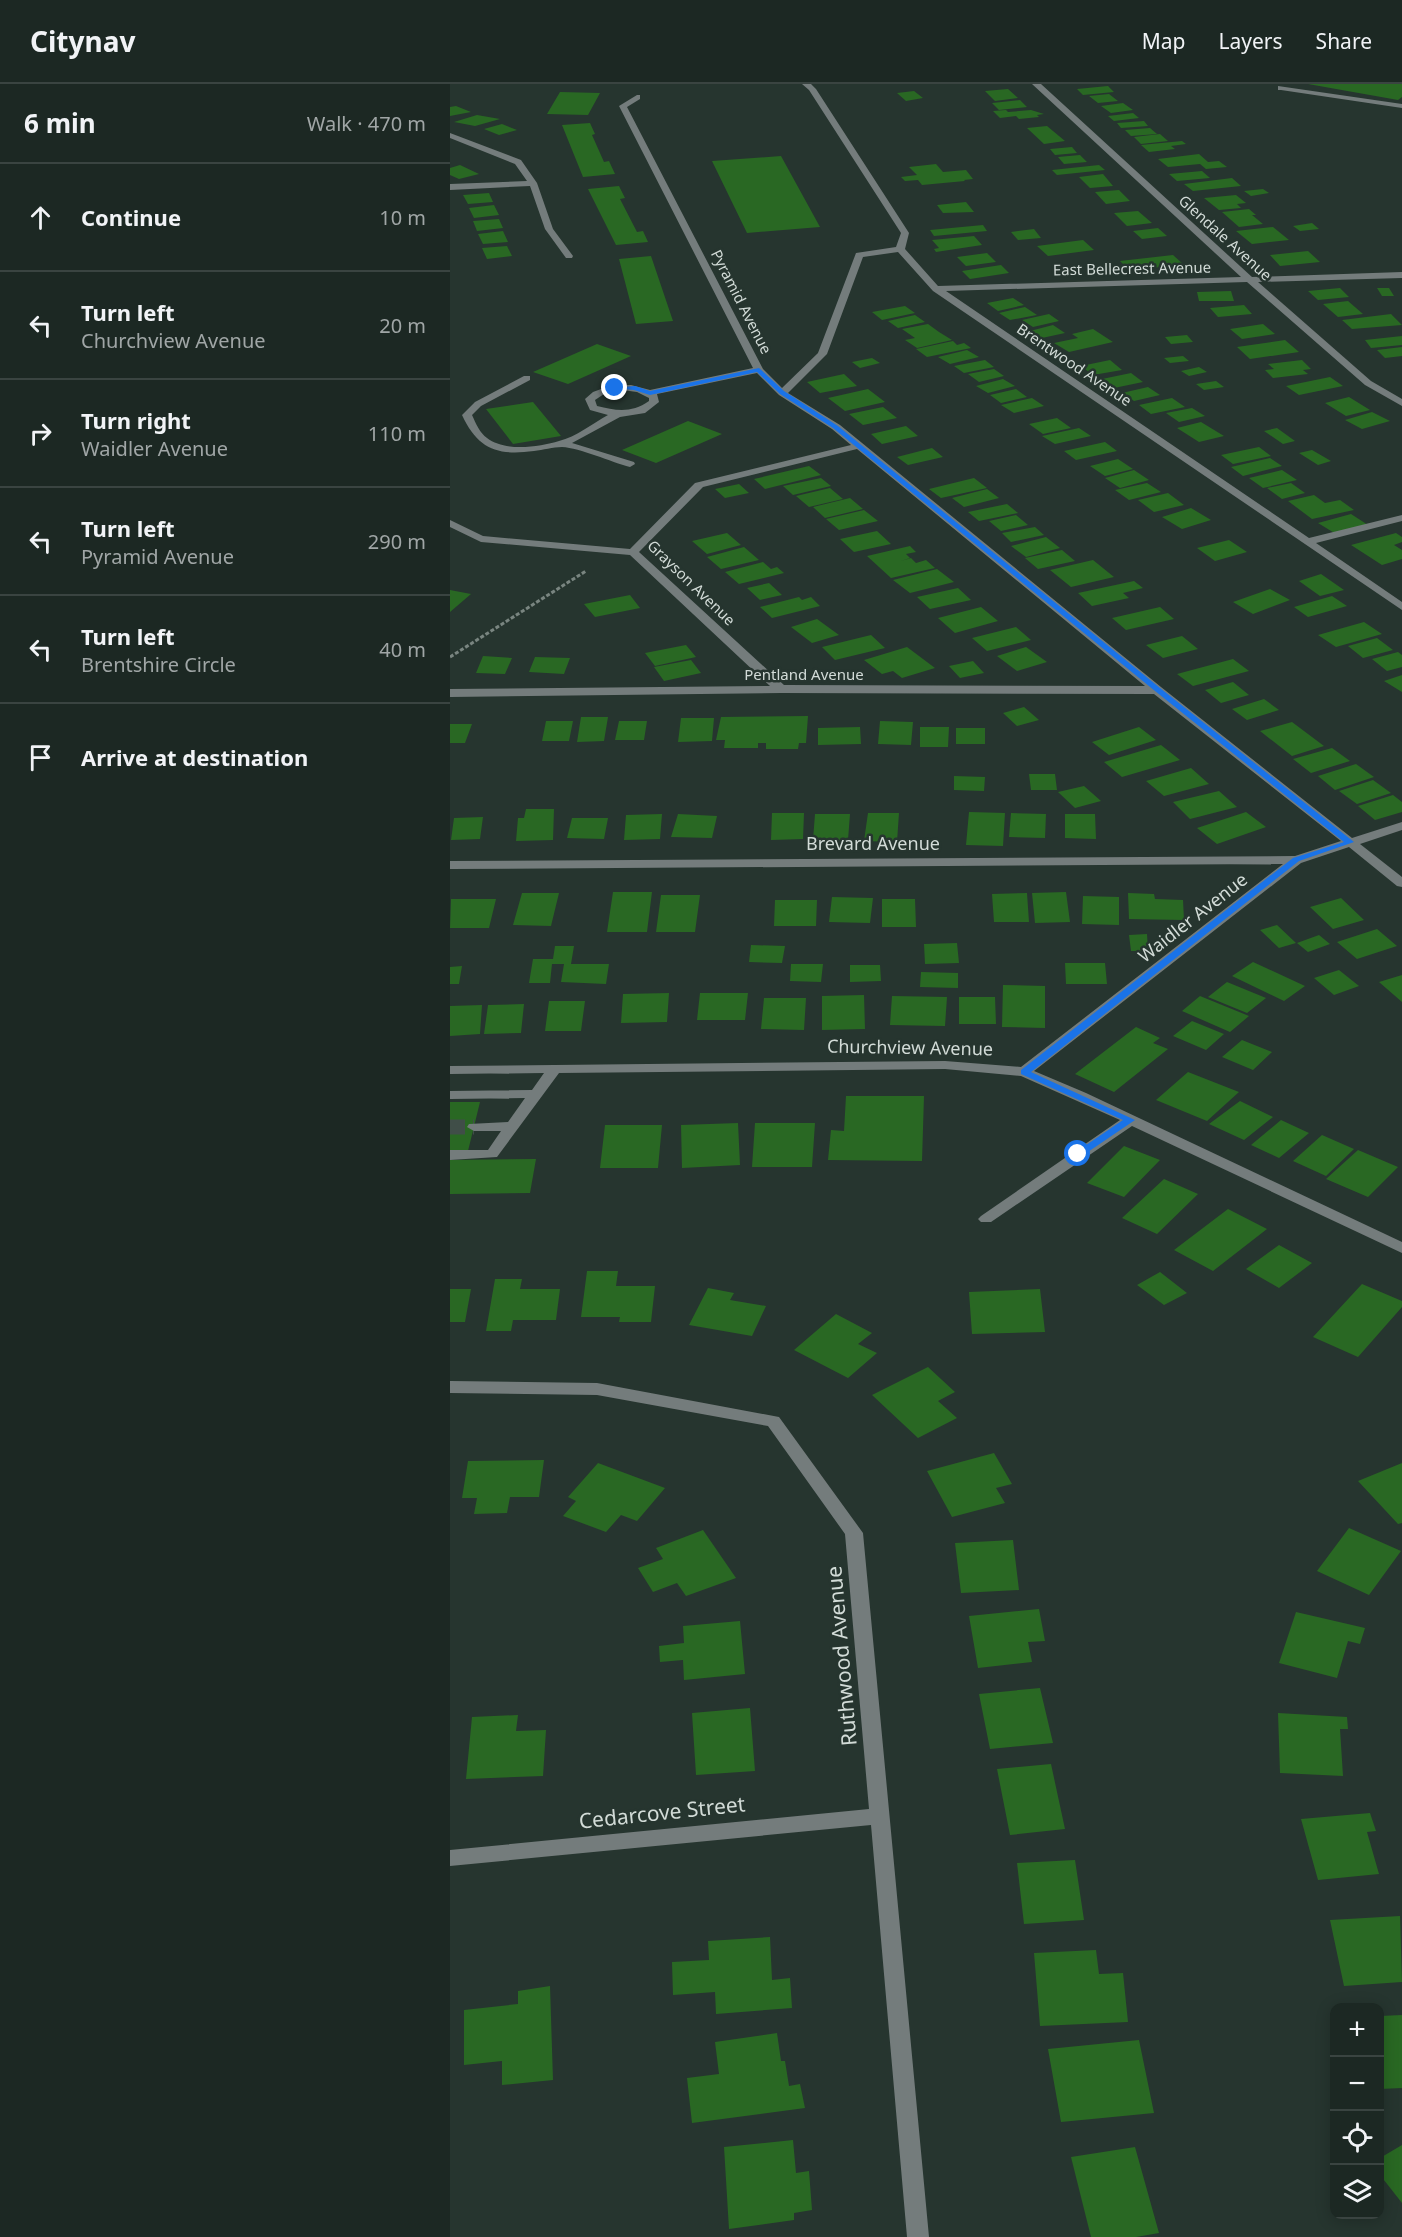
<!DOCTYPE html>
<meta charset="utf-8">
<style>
:root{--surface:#1c2823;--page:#293430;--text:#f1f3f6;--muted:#a0a6a6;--line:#3a4441}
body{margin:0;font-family:"Noto Sans",sans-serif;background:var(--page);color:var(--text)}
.controls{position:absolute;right:18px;bottom:18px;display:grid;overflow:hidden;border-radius:12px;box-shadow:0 3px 15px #0003}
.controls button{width:54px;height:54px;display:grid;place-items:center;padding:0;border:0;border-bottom:2px solid var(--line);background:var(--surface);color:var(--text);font:30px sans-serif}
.stop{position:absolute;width:18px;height:18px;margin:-14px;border:4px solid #1a73e8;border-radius:50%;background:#fff}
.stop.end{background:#1a73e8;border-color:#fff;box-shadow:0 2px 6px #0008}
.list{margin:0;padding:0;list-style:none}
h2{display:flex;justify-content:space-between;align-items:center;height:78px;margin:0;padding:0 24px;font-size:26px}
h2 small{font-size:20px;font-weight:400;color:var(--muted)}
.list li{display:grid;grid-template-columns:39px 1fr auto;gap:18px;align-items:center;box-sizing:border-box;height:108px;padding:0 24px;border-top:2px solid var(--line)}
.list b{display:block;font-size:22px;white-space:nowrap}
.list p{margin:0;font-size:20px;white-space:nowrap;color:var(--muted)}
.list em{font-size:20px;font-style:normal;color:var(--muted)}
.icon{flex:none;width:33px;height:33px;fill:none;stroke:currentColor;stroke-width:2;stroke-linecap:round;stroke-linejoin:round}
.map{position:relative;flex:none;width:952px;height:2153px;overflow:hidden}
header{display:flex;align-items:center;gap:36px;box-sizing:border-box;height:84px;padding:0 30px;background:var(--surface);border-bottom:2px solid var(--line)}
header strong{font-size:28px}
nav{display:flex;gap:33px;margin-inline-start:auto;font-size:21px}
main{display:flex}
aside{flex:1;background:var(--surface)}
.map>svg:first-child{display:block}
</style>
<header>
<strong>Citynav</strong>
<nav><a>Map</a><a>Layers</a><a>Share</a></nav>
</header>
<main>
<aside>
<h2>6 min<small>Walk · 470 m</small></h2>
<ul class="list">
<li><svg class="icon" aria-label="ahead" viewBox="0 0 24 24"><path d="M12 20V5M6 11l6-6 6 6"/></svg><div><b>Continue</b></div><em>10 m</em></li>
<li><svg class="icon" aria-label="left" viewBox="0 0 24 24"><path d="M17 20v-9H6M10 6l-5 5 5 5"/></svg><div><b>Turn left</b><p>Churchview Avenue</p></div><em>20 m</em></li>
<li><svg class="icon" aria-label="right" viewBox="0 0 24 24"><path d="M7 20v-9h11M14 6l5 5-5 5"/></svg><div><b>Turn right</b><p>Waidler Avenue</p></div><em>110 m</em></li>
<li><svg class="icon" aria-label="left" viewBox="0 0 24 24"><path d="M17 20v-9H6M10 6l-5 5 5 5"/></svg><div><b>Turn left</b><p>Pyramid Avenue</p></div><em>290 m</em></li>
<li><svg class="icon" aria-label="left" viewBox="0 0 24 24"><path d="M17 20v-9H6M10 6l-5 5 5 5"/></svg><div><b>Turn left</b><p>Brentshire Circle</p></div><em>40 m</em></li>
<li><svg class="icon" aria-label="arrive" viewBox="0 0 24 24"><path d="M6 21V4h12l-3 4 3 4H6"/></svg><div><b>Arrive at destination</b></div></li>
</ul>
</aside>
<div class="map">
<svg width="952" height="2153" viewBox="0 0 952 2153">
<rect width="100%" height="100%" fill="#26352f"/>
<!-- building -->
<path fill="#296823" d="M858,0h94v13l-4,3z
M658,2l6,6 -31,3 -6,-6z
M558,5l10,9 -23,3 -10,-10z
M464,7l9,7 -17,3 -9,-8z
M110,8l40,1 -12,22 -41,-1z
M659,10l9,7 -20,2 -9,-7z
M570,16l7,7 -28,3 -7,-7z
M673,19l10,7 -22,3 -10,-7z
M6,22l15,6 -21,4v-9z
M556,26l2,2 23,-2 13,4 -7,1 2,2 -20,2 -3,-3 -16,2 -7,-7z
M683,29l6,5 -25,3 -6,-5z
M27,31l23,4 -25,7 -21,-4z
M694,37l4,5 -27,2 -4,-5z
M140,39l5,11 -3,1 12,27 5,-1 6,13 -32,3 -21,-52z
M52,40l15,6 -18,5 -15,-6z
M597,42l18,15 -21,3 -17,-16z
M700,44l7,6 -26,2 -6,-6z
M710,50l8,7 -27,3 -7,-7z
M732,57l4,3 -15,2 4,3 -26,3 -8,-7z
M622,63l5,6 -22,2 -5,-6z
M749,70l9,8 11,-1 8,6 -21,2 -6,-5 -32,3 -10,-8z
M630,71l7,7 -23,2 -6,-7z
M331,72l39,71 -73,6 -35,-72z
M486,80l7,8 23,-2 7,9 -9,1 1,1 -43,4 -4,-5 -13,1 -4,-4 16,-2 -8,-8z
M10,81l19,9 -20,5 -9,-4v-7z
M649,81l6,5 -48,5 -5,-5z
M752,87l8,7 -33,3 -8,-7z
M653,90l10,12 -23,2 -11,-11z
M782,94l9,8 -48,5 -9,-7z
M169,102l6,12 -5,1 17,33 6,-1 5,11 -32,3 -28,-56z
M813,105l6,4 -18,3 -7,-5z
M669,106l11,11 -24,3 -11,-12z
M39,109l4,9 -25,2 -5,-9z
M786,111l10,8 -9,1 4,4 -22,2 -15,-12z
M516,118l8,10 -31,1 -6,-8z
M44,121l5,10 -25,3 -5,-10z
M799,125l7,6h-4l11,9 -24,3 -17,-15z
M688,127l14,12 -25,3 -13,-13z
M49,135l4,9 -26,3 -4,-10z
M862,139l7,6 -19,2 -7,-5z
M533,141l4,6 -53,5 -4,-6z
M823,143l16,13 -37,4 -16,-13z
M708,144l9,8 -25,3 -9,-8z
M584,145l7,9 -23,2 -7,-8z
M53,147l5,11 -25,2 -5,-10z
M524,152l8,9 -46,7 -2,-3 5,-1 -7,-8z
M633,156l11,10 -46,6 -11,-10z
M57,162l5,10 -25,3 -5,-11z
M858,167l12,11 -40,4 -10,-11z
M537,169l9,9 -30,4 -9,-9z
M723,171l10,9 -53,7 -10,-10z
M201,172l22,65 -37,3 -17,-65z
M551,181l8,8 -39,6 -8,-8z
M890,204l9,9 -31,3 -10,-9z
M927,204h12l5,8h-12z
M781,207l3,10h-35l-2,-9z
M563,214l11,7 -26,6 -11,-8z
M898,217l15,13 -25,3 -15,-13z
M794,221l8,9 -34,3 -8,-9z
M455,222l10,7 -33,7 -10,-8z
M575,223l12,8 -27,5 -11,-7z
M599,230l10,7 -26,6 -11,-7z
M941,230l11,11 -50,4 -10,-9z
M465,231l10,7 -27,6 -10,-7z
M478,240l11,8 13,8 -35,8 -12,-8 10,-2 -13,-9z
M813,240l12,10 -33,5 -12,-10z
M603,241l12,8 -23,5 -12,-7z
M643,245l20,13 -44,10 -15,-9 24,-5 -6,-4z
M737,251l6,7 -22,2 -6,-7z
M952,252v9l-31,3 -6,-8z
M835,256l14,12 -49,7 -13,-12z
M503,257l4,4 7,-2 7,5 -44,9 -11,-8z
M147,260l34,12 -63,28 -35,-12z
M952,263v9l-17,2 -8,-8z
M517,266l12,7 -29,7 -12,-7z
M733,272l6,5 -19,2 -6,-5z
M422,274l8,5 -20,5 -8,-6z
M535,276l9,7 -30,6 -10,-7z
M660,276l12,10 -29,5 -12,-9z
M852,276l9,9 -8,1 5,4 -35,4 -8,-8 9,-1 -6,-5z
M749,283l8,5 -18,4 -8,-5z
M544,285l10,7 -25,6 -11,-8z
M681,289l12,9 -29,6 -12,-9z
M394,290l13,12 -37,7 -13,-11z
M880,293l13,9 -44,9 -13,-9z
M553,295l12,7 -27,7 -12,-7z
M766,297l8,6 -20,3 -8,-6z
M698,303l12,8 -26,6 -12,-8z
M418,305l17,13 -40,9 -17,-13z
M566,305l11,8 -26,6 -11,-8z
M899,313l21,13 -24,6 -21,-13z
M582,314l12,8 -30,7 -13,-8z
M722,314l13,9 -34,7 -12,-9z
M83,318l28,34 -48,8 -27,-35z
M433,323l14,11 -34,7 -14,-11z
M742,324l13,8 -26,6 -13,-9z
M922,328l18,9 -28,8 -17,-9z
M607,334l14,10 -28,6 -14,-10z
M238,337l34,13 -66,29 -34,-13z
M751,338l23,14 -25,6 -22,-14z
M456,342l12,10 -36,8 -11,-10z
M629,344l12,8 -36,8 -13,-8z
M827,344l18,13 -12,3 -19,-13z
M655,358l12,9 -41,9 -12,-9z
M809,363l12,9 -38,8 -12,-9z
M482,364l11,9 -35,8 -11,-8z
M862,366l19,11 -13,4 -19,-12z
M820,374l12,8 -39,10 -12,-9z
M668,375l15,10 -28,7 -15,-10z
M359,382l12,9 -56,14 -11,-10z
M684,386l15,10 -29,8 -15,-10z
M832,386l15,10 -34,8 -14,-10z
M371,394l10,8 -38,9 -10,-9z
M524,394l13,10 -46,10 -12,-9z
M697,399l14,9 -32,8 -14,-10z
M841,399l14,10 -23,6 -15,-11z
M289,400l10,9 -24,5 -10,-9z
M380,404l13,11 -34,8 -13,-11z
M537,405l12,9 -35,9 -12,-9z
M718,409l16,12 -30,7 -16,-12z
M864,411l11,8 15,-3 14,10 -42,9 -24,-18z
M400,414l13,11 -38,9 -12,-11z
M557,420l11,9 -39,8 -11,-9z
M741,424l20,12 -29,9 -20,-12z
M414,426l14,11 -39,9 -13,-11z
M901,430l17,11 -32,9 -18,-11z
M566,431l12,10 -27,6 -12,-10z
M585,443l9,8 -33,7 -9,-9z
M427,447l14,13 -37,8 -14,-13z
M277,449l14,12 -34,9 -15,-13z
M946,449l6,4v5l-8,3 8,5v9l-20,6 -31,-20z
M596,453l14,11 -34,9 -15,-11z
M779,456l18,12 -32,9 -18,-13z
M460,462l6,6 -10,2 4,4 -9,3 10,-3 5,5 10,-3 9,8 -44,10 -24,-22z
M294,463l15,13 -38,9 -14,-12z
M612,466l13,11 -37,8 -13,-11z
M643,476l21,17 -43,10 -21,-17z
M313,478l8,7 6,-2 7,6 -45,11 -14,-12z
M487,485l17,13 -44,11 -17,-13z
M871,490l23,16 -24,6 -21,-15z
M684,497l9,7 -20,5 6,5 -37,8 -14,-13z
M319,499l13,12 -22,5 -13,-12z
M508,504l13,12 -41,9 -13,-12z
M820,505l20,11 -37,14 -20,-12z
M0,506l21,4 -21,18z
M180,511l10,13 -45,9 -11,-13z
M882,512l15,10 -39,11 -14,-10z
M349,513l3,3 9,-3 9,9 -48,12 -12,-11z
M531,523l17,14 -43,12 -17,-15z
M710,523l14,12 -48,11 -14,-12z
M367,535l22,16 -27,8 -21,-16z
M914,538l18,12 -46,13 -18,-12z
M566,543l15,13 -44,11 -15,-13z
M421,551l14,13 -50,12 -13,-13z
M732,552l16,13 -35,9 -17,-13z
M927,554l16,12 -30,8 -15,-12z
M236,561l10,12 -41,9 -10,-13z
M457,563l28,21 -33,10 -9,-7 -11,3 -18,-14z
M576,563l21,15 -30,9 -20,-15z
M948,568l4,3v12l-15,4 -15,-12z
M33,572l29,2 -7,16 -29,-1z
M85,573l35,1 -6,16 -35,-2z
M783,575l16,12 -56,15 -16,-12z
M241,576l10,13 -37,8 -10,-14z
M523,577l11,12 -24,5 -11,-12z
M952,591v17l-18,-11z
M783,598l16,13 -28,8 -16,-13z
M814,615l15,11 -32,10 -15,-11z
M574,623l15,13 -22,6 -14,-13z
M358,632l-2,27h-7l-1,6h-32v-6h-8v5h-34l1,-8h-9l5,-23z
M131,633h27l-4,24 -27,1z
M231,634h33l-2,23 -34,1z
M96,637h27l-4,20h-27z
M169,637h28l-3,19h-29z
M430,637l33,1 -2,23 -33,-1z
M842,638l32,24 -32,10 -32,-25z
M0,640h22l-7,19h-15z
M410,643l1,17 -43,1v-17z
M470,643h29l-1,20h-28z
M689,643l17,13 -47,15 -17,-13z
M506,644h29v16h-29z
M711,661l19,15 -58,17 -18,-15z
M882,664l18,13 -39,12 -18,-14z
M906,680l18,13 -39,13 -17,-14z
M741,684l18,16 -45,12 -18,-15z
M579,690h26l2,16h-26z
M504,692l31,1 -1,14 -30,-1z
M923,696l18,13 -34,11 -18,-13z
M634,702l17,15 -26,7 -17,-16z
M769,707l18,16 -47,12 -17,-17z
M943,711l9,7v10l-27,8 -17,-14z
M76,725h28l-1,31 -37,1 2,-23h6z
M519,728l36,1 -2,33 -37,-1z
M796,728l20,15 -49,17 -20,-16z
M322,729h32l-1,26 -32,1z
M418,729h31l-2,29 -33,-1z
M561,729l35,1 -1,24 -36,-1z
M212,730l-2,25 -36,1 2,-25z
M228,730l39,2 -5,22 -41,-1z
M365,730h35l-2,26h-35z
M615,730h30l1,25 -31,-1z
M33,733l-3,22 -29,1 3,-22z
M122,734h36l-4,21 -37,-1z
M163,808h39l-5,40h-40z
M616,808l4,30 -35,1 -3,-30z
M72,809h37l-8,33 -38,-1z
M577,809l2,29h-35l-2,-28z
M678,809l26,1 1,5 28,1 1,20 -55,-1z
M211,811h39l-5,37h-39z
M633,812l36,1v28l-37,-1z
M382,813l41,1 -3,25 -41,-1z
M891,814l23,22 -31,9 -23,-22z
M1,815h45l-7,29h-39z
M432,815h33l1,28h-34z
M325,816h42l-1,26h-42z
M827,841l19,18 -17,5 -19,-18z
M927,845l20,17 -40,13 -20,-17z
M697,850l1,17h-17l-2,-16z
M869,851l11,9 -22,8 -11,-9z
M507,859l2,20 -34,1 -1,-20z
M301,861l34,1 -3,17 -33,-1z
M105,862h19l-3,18h38l-3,20 -45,-2 3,-18h-12l-2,19h-21l4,-24h20z
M803,878l52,24 -21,15 -52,-25z
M615,879h40l2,21h-41z
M341,880h32l-2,18 -31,-1z
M400,881h30l1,16 -31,1z
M12,882l-3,18h-9v-17z
M889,886l20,16 -25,9 -20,-17z
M471,888l37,1v15l-38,-1z
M952,891v27l-23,-20z
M777,898l39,16 -19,15 -39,-16z
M553,901l42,1v42l-43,-1z
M219,909l-2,29 -46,1 2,-29z
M250,909h48l-3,27h-48z
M414,911l1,34 -43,1v-34z
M442,912l55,1 -2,29 -55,-1z
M750,912l49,20 -19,16 -48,-21z
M509,913h36l1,27h-37z
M314,914h42l-2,32 -43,-1z
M99,917h36l-4,30h-36z
M74,920l-3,29 -37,1 4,-29z
M32,921l-2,29 -30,2v-30z
M742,937l32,13 -18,16 -33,-14z
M686,943l24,11 -7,5 15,6 -54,43 -39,-18z
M792,956l30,12 -19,18 -31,-13z
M738,988l51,20 -32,29 -51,-21z
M396,1012h78l-2,65 -94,-1 3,-30 13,1z
M790,1017l33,16 -29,23 -35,-16z
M0,1018h30l-12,49h-18z
M831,1036l28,13 -30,25 -28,-13z
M288,1039l2,42 -58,3 -1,-43z
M305,1039h60l-3,44h-60z
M155,1041h57l-4,43h-58z
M872,1051l32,14 -28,27 -33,-15z
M674,1062l36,14 -36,37 -37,-14z
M908,1066l40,17 -30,30 -42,-18z
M86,1075l-6,34 -80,1v-34z
M714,1095l34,15 -41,40 -35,-16z
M778,1125l39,20 -54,42 -39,-21z
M829,1161l33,18 -33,25 -33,-19z
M137,1187h31l-2,15h39l-4,36h-32l1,-5h-39z
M710,1188l27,21 -23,12 -27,-20z
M45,1195h27l-2,10h40l-4,31h-43l-2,11h-25z
M912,1200l40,17v6l-44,50 -45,-20z
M258,1204l26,5 -4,7 36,6 -14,30 -63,-11z
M0,1205h21l-6,33h-15z
M590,1205l5,43 -73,2 -3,-42z
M386,1230l36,19 -14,11 19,9 -29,25 -54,-28z
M478,1283l27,25 -17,9 19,17 -39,20 -46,-43z
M544,1369l18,31 -16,4 9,15 -53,14 -25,-46z
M94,1376l-5,37h-29l-3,16 -33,1 3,-16h-15l6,-37z
M148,1379l67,25 -28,33 -16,-6 -15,17 -43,-16 13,-15 -8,-4z
M952,1379v60l-4,1 -40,-43z
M899,1444l52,23 -32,44 -52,-24z
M253,1446l33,48 -50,18 -9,-13 -24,9 -15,-24 25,-9 -7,-11z
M563,1456l6,50 -58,3 -6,-50z
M589,1525l6,32 -17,1 4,20 -54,6 -9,-52z
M846,1528l69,16 -5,16 -12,-3 -11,37 -58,-15z
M290,1537l5,53 -61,6 -1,-20 -23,2 -1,-16 25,-3 -1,-17z
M590,1604l13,55 -63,6 -11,-55z
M300,1624l5,63 -59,4 -4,-62z
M828,1629l69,4 1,12h-8l3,47 -63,-3z
M68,1631l-2,16 30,-1 -3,46 -77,3 6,-62z
M601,1680l14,65 -55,6 -13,-66z
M920,1729l6,18 -9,1 12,42 -61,6 -17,-61z
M625,1776l9,60 -60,4 -7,-61z
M950,1832l2,66 -58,4 -14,-66z
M320,1853l2,43 18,-2 2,30 -76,6 -1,-22 -42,3 -1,-33 37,-2 -1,-19z
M646,1866l3,24 24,-1 5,49 -88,4 -6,-73z
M100,1902l3,94 -51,5v-24l-38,4v-55l54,-6v-13z
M952,1931v73l-22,1v-73z
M327,1949l4,28h4l4,25 11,-2 5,24 -113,15 -5,-45 32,-4 -4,-32z
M689,1956l15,73 -93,9 -13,-73z
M343,2056l3,33 13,-2 3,39 -18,3v7l-65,9 -5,-82z
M952,2061v58l-22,-28v-17z
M685,2063l24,86 -23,4h-45l-20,-80z"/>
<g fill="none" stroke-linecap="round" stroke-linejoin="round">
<!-- minor-tunnel -->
<path stroke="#404e48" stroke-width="15" stroke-dasharray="15 8" stroke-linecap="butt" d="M0,1043h24"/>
<!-- path -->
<path stroke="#798580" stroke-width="3" stroke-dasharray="4 2" stroke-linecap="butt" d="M0,573l136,-86"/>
<!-- minor -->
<path fill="#747c7c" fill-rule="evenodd" d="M352,0h9l5,5 93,144 -4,16 33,37 303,-9 -209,-193h9l211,193 150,-5v6l-144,4 113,99 31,18v7l-37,-21 -118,-103 -301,9 363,247 93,-23v6l-86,22 86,59v8l-469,-319 -35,-39 -35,5 -36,97 -39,39 52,32 321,262 191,151 50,-16v8l-42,14 42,33v10l-5,-1 -48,-39 -48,16 -267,208 52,22 316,149v11l-270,-127 -141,96h-10l-3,-3 3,-3 139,-96 -99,-44 -76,-7 -386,4 -62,84 -47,3v-10h38l13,-19h-27l-7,-4 2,-3 39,-2 17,-24 -75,1v-8l82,-1 12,-17 -94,1v-8l495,-5 76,6 262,-203 -833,5v-8l845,-5 46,-15 -187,-147 -373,-1 -331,4v-8l320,-3 -140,-131 -149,-13 -31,-15v-7l33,16 147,13 65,-66 156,-38 -19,-16 -53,-34 -22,-22 -100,21 2,8 -14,11 -25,4 -48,26 62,19 1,2 -5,3c-19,-5 -50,-19 -68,-20 -9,0 -19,3 -28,4 -37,5 -56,-2 -72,-36l13,-13 49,-26h6v4l-49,26 -9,9c4,9 8,18 15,23 18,14 52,9 72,3 17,-4 34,-18 49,-26l-18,-5 -5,-11 8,-7 19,-7h19l19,5 103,-22 -134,-262 18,-11h3v4l-13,8 136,262 19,19 36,-35 38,-100 40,-6 5,-14 -92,-143zM172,306l15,2 12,6v3c-17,12 -32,10 -52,5l-2,-6 12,-8zM407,365l288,237 -361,-1 -145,-133 64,-65z
M828,2l124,18v4l-121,-18h-3z
M0,49l71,27 16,23 16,46 20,27 -1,2h-6l-21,-29 -15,-43 -80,4v-6l77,-3 -12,-17 -65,-26z
M0,1297l147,2 182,34 84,116 66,704h-22l-36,-412 -421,41v-16l419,-41 -24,-275 -77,-108 -171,-31 -147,-2z"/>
</g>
<!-- route -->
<path fill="#1a73e8" d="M309,284l25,23 54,35 322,262 194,154 -55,19 -268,211 104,48 -53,36 -9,-2 50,-34 -102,-46v-4l272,-212 51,-16 -189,-151 -322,-263 -53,-34 -23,-22 -107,23 -16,-5 -22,-2 23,-2 15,5z"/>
<g text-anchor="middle" stroke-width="5" stroke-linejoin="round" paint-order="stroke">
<!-- far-street labels -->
<g font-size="15" fill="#d2dbd7" stroke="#26352f">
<text transform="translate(775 154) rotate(42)" y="5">Glendale Avenue</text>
<text transform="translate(682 185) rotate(-1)" y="5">East Bellecrest Avenue</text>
<text transform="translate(291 218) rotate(63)" y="5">Pyramid Avenue</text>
<text transform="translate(624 281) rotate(34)" y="5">Brentwood Avenue</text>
<text transform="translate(241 499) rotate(44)" y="5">Grayson Avenue</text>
<text x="354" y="596">Pentland Avenue</text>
</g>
<!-- street labels -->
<g font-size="18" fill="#d2dbd7" stroke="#26352f">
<text x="423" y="766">Brevard Avenue</text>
<text transform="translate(743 834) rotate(-38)" y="6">Waidler Avenue</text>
<text transform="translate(460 964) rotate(1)" y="6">Churchview Avenue</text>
</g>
<!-- near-street labels -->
<g font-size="21" fill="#d2dbd7" stroke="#26352f">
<text transform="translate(392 1572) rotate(-95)" y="7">Ruthwood Avenue</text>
<text transform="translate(212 1729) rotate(-6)" y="7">Cedarcove Street</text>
</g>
</g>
</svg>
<div class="controls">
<button>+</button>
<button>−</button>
<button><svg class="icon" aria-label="locate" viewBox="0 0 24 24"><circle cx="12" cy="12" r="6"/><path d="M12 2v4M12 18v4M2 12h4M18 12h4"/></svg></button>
<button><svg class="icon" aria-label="layers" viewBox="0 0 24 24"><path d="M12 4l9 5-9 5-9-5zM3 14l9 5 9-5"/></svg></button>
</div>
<div class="stop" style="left:628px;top:1070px"></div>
<div class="stop end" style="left:165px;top:304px"></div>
</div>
</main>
